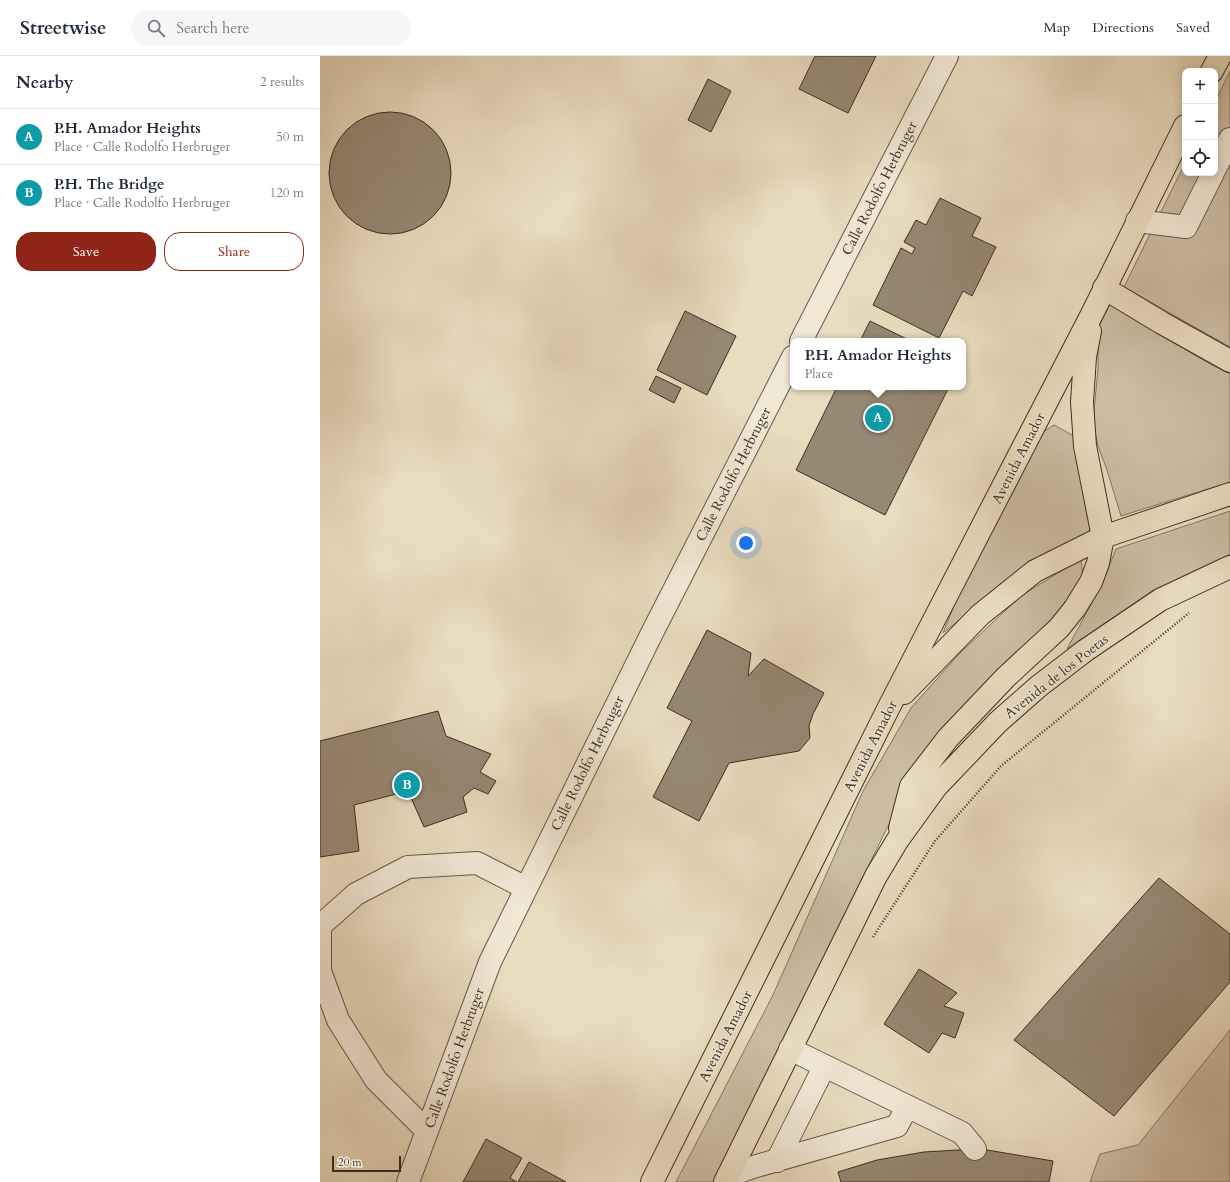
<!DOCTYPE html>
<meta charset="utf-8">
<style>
:root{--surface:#fff;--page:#f6f6f7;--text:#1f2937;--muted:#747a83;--line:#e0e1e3;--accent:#8f2418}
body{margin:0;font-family:Cardo,serif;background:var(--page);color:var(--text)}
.controls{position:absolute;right:12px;top:12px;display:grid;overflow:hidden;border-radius:8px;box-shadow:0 2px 10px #0003}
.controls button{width:36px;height:36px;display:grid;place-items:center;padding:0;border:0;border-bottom:1px solid var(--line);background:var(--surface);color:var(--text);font:20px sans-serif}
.scale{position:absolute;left:12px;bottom:10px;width:69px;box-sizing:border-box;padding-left:4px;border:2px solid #3c2d22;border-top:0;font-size:11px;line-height:14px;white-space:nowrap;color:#3c2d22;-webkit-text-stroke:3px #f1e8d6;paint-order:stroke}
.you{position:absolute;left:426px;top:487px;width:14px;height:14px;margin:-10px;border:3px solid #fff;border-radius:50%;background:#1a73e8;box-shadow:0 0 0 6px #1a73e833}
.badge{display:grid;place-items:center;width:26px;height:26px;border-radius:50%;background:var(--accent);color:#fff;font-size:13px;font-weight:700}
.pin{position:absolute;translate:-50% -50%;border:2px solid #fff;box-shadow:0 1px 4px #0006}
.popup{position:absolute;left:470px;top:282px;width:176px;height:52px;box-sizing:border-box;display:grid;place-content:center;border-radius:8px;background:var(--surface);filter:drop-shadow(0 1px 3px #0005);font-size:13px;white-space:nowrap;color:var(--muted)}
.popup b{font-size:15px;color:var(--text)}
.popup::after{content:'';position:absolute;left:50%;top:100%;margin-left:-8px;border:8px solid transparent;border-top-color:var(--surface)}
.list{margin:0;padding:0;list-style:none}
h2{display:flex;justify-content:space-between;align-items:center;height:52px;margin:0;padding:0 16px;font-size:17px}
h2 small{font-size:13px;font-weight:400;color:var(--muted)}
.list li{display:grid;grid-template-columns:26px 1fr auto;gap:12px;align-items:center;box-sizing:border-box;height:56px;padding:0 16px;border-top:1px solid var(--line)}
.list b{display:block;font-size:15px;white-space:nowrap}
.list p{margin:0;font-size:13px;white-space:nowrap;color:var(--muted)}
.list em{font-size:13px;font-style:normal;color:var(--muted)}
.actions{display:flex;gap:8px;padding:12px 16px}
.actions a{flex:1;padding:9px 0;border:1px solid var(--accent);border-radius:16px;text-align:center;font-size:14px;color:var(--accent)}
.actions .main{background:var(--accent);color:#fff}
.icon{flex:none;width:22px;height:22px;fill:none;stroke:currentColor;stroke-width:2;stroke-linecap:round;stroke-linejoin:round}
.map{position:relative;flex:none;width:910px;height:1126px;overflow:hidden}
header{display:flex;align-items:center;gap:24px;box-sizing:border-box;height:56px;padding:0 20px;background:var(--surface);border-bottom:1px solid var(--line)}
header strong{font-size:19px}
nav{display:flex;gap:22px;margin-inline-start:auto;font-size:14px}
.search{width:280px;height:36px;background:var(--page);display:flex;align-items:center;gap:10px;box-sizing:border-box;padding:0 14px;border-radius:22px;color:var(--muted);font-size:15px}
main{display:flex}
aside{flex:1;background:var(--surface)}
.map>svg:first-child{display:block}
</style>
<header>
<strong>Streetwise</strong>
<div class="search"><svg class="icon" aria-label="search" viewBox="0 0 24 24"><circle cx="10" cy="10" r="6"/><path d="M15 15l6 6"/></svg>Search here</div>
<nav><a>Map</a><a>Directions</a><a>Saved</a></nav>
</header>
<main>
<aside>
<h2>Nearby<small>2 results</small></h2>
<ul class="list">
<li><span class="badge" style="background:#0f9aa8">A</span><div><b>P.H. Amador Heights</b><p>Place · Calle Rodolfo Herbruger</p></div><em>50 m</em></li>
<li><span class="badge" style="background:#0f9aa8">B</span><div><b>P.H. The Bridge</b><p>Place · Calle Rodolfo Herbruger</p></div><em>120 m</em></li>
</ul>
<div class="actions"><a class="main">Save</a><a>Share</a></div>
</aside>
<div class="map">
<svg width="910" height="1126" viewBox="0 0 910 1126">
<rect width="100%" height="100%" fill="#e9dcc0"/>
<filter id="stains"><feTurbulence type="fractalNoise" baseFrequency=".005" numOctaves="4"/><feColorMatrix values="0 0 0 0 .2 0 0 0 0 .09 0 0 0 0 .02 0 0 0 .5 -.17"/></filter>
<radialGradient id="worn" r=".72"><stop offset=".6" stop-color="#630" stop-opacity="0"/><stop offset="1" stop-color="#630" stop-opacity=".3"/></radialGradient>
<!-- green -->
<path fill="#ccbea5" stroke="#847664" d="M910,15v276l-106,-60 61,-124v10h30v-71z
M790,248l93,56 27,14v108l-109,34 -14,-46 -9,-24 -5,-25 5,-52v-41z
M734,369l22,12 13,51 1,44 -58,30 -89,71 31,-77 64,-121z
M910,455v43l-75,35 -88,60 35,-65 14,-35z
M761,503l2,18 -18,32 -129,143 -49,76 -174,354h-37l97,-187 90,-204 48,-83 49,-55 62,-58z
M910,974v152h-140l10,-28 38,-9z"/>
<!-- building -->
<path fill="#968874" stroke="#3c2d22" d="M495,0h61l-28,57 -49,-24z
M388,23l23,12 -20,41 -23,-12z
M9 117a61 61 0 1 1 122 0a61 61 0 1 1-122 0Z
M620,142l41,20 -9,18 24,11 -24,49 -9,-5 -24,47 -66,-33 28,-57 11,6 3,-6 -11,-6 12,-22 10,5z
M365,255l51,25 -29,59 -50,-25z
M550,265l41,20h-51z
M336,320l25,12 -7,15 -25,-13z
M517,331h112l-64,128 -89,-45z
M387,574l44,23 -3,23 16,-17 60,34 -11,21 -4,12 1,12 -11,13 -70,12 -30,58 -46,-24 39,-76 -25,-13z
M118,655l8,25 45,18 -11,18 16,9 -8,13 -14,-6 -11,9 4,15 -43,15 -16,-36 -54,14 5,46 -39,6v-116z
M839,822l71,56v48l-116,134 -100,-76z
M599,913l38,24 -13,13 20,7 -9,25 -13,-5 -13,20 -45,-29z
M166,1083l36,19 -12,20 7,4h-54z
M655,1093h6l72,12 -4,21h-208l-3,-10 39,-12 47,-8z
M209,1106l37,20h-48z"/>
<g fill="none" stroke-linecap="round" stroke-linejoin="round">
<!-- minor casing -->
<g stroke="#67594a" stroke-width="24">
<path id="minor" d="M895,113l15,-30
M817,165l49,6 27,-54
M481,285l146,-285
M470,993l172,84 13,16
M107,1075l-51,-51 -38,-60 -18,-49v-45l36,-32 52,-27 69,-4 49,25
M457,1105l47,-94
M408,1120l25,-9 144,-41 10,-19
M88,1126l82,-220 162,-329 141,-276"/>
</g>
<!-- major casing -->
<g stroke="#3c2d22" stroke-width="24">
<path id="major" d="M892,15l8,-15
M584,637l76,-78 55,-44 68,-34 127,-43
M580,772l11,-42 37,-48 58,-61 53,-49 16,-20 16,-26 7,-19 5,-26 -18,-91 -3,-44 3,-45 5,-26
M332,1126l236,-473 205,-397 92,-186
M405,1126l151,-306 21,-35 39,-54 62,-65 41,-36 47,-36 74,-50 70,-33"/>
</g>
<!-- highway casing -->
<g stroke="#3c2d22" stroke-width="24">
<path id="highway" d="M784,232l58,35 68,38"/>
</g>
<!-- path -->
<path stroke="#3c2d22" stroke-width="2.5" stroke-dasharray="1 2" stroke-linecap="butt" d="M553,881l62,-96 66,-75 188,-153"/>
<!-- minor -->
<use href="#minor" stroke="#f1e8d6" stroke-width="22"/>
<!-- major -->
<use href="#major" stroke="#e9dcc0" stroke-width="22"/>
<!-- highway -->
<use href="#highway" stroke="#e9dcc0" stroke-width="22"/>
</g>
<g text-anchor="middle" stroke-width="3" stroke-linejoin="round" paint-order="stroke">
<!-- street labels -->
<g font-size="14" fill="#3c2d22" stroke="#f1e8d6">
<text transform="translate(559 132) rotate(-63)" y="5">Calle Rodolfo Herbruger</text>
<text transform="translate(698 402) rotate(-63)" y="5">Avenida Amador</text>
<text transform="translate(413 418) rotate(-63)" y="5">Calle Rodolfo Herbruger</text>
<text transform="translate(736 620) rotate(-38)" y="5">Avenida de los Poetas</text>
<text transform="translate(550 690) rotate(-63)" y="5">Avenida Amador</text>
<text transform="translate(267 707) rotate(-64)" y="5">Calle Rodolfo Herbruger</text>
<text transform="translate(405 980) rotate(-63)" y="5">Avenida Amador</text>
<text transform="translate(134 1002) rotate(-70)" y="5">Calle Rodolfo Herbruger</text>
</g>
</g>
<rect width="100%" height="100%" filter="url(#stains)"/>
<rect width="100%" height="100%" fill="url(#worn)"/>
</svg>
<div class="controls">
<button>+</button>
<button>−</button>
<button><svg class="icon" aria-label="locate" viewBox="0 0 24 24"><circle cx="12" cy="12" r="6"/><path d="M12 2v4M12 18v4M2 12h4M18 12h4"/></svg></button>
</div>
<div class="scale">20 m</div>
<div class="you"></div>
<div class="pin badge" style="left:558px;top:362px;background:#0f9aa8">A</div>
<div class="popup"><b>P.H. Amador Heights</b>Place</div>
<div class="pin badge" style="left:87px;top:729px;background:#0f9aa8">B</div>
</div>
</main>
